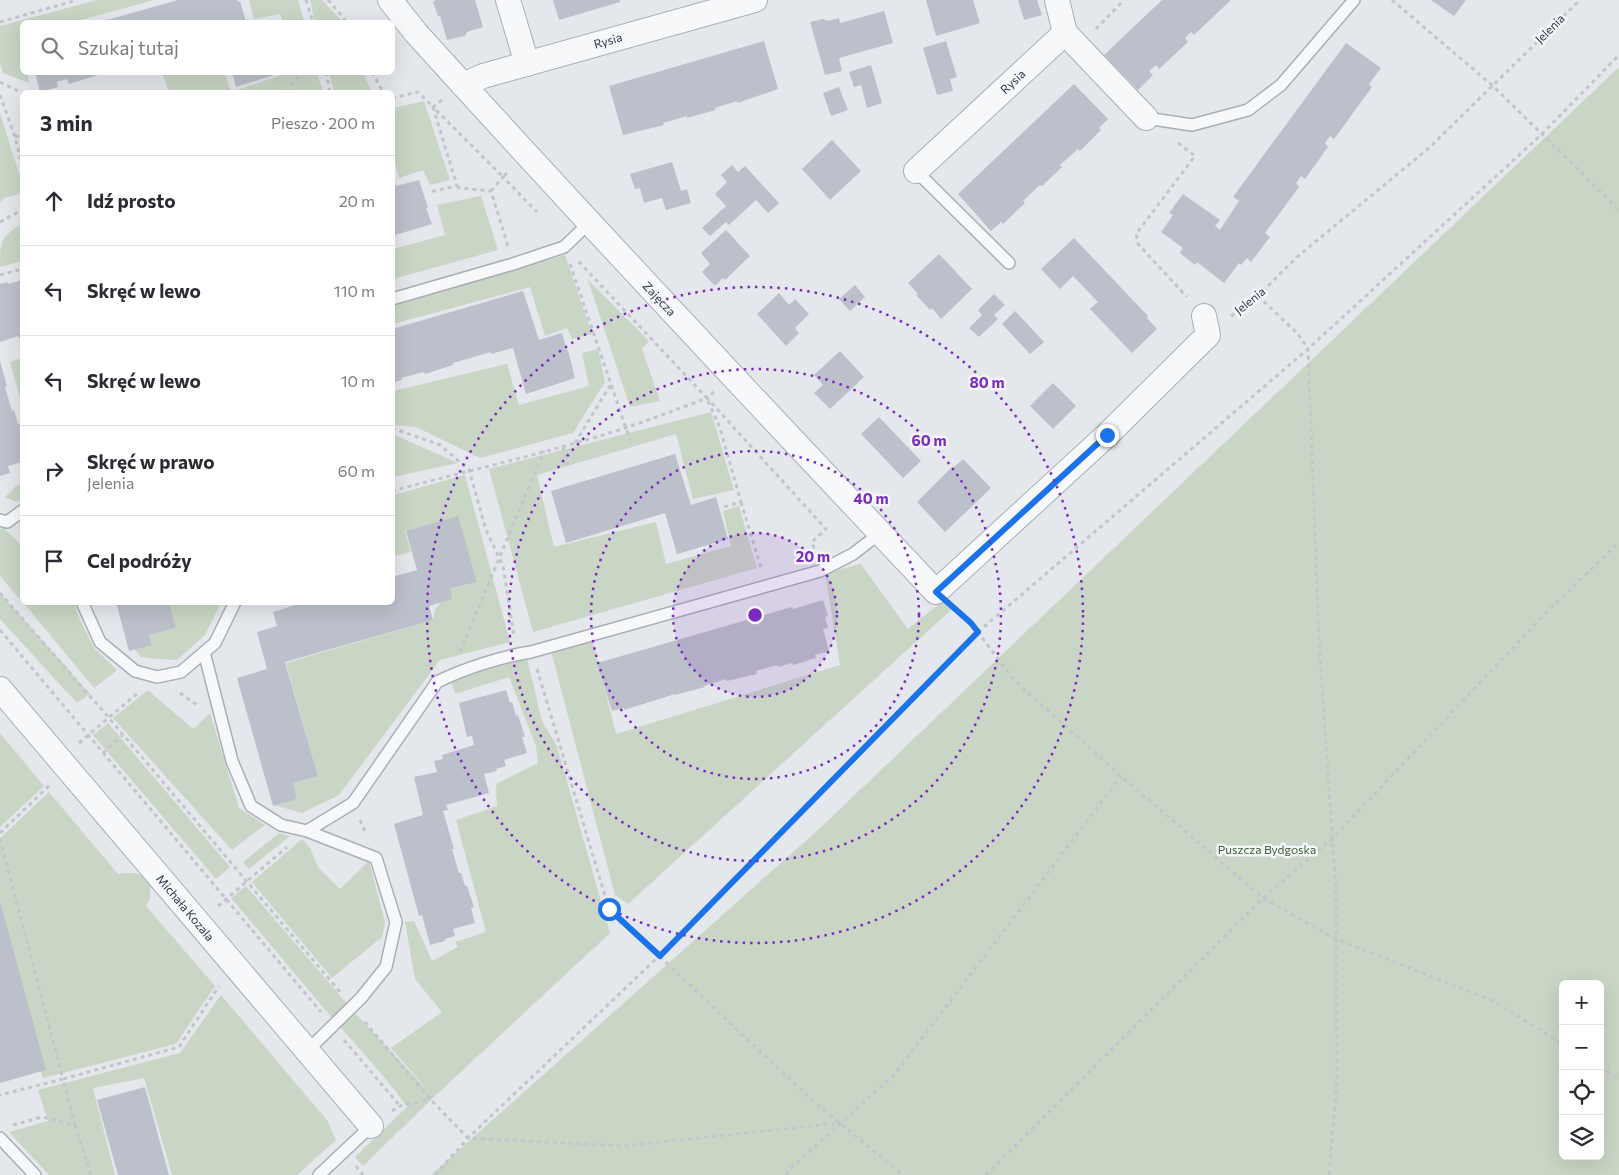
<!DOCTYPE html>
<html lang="pl">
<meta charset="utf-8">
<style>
:root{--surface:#fff;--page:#f2f2f3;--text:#2b2b33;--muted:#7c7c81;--line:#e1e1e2}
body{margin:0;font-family:Commissioner,sans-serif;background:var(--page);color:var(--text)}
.controls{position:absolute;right:15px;bottom:15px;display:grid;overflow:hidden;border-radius:8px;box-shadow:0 5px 20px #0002}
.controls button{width:45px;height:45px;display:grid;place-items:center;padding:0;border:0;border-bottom:1px solid var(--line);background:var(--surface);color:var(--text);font:25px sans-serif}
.stop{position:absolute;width:15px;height:15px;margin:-11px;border:4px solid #1a73e8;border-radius:50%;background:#fff}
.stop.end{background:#1a73e8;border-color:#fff;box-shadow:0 1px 5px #0008}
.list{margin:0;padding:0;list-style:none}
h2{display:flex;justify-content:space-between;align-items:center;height:65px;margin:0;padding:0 20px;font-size:21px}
h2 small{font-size:16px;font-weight:400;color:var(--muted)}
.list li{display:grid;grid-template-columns:32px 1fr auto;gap:15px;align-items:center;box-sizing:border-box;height:90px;padding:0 20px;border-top:1px solid var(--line)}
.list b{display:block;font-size:19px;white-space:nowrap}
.list p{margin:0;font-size:16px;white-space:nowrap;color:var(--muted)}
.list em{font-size:16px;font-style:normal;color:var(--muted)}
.icon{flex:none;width:28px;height:28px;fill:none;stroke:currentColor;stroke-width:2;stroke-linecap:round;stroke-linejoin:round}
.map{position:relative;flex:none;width:1619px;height:1175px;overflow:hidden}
.search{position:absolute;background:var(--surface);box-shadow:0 5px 20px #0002;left:20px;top:20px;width:375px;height:55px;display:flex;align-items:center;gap:12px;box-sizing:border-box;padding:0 18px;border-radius:8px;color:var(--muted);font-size:19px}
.panel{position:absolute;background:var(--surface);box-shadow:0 5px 20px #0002;left:20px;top:90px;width:375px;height:515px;border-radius:8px}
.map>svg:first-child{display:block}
</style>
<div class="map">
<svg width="1619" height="1175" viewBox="0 0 1619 1175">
<rect width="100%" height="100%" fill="#e4e7ec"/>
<!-- green -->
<path fill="#c9d6c5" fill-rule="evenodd" d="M97,0h57l-80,22h-52v50l6,1 1,10 -26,-10 -3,-9v-38z
M249,0h49l6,22h-21l-3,-8 -26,5z
M310,0h12l21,22h-28z
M1619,67v1108h-1188l388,-346zM1563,984h37v172h-37z
M162,73h63l6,19 56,-19h30l6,19h-154z
M329,73h34l9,19h-38z
M424,101l26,79 -20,5 -7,-15 -24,8 -6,-23v-47z
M0,113l22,70v10l-18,5 -4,5z
M481,196l17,54 -105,29v-30l52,-14 -8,-30z
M22,224v37l-22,6c0,-25 0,-30 22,-43z
M565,255l27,79 -20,5 -5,-11 -22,8 -15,-49 -137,37v-23z
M588,280l61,61 -7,8 18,52 -30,6z
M598,349l7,33 -32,51 -93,25 -64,-31 -23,-2v-34l114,-27 12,41 70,-19 -7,-33z
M22,358v47l-12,-43z
M711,412l23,78 -41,9 -17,-65 -139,41 17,72 102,-25 10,42 65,-18 -8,-35 16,-5 18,62 -224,64 -44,-163z
M392,435h3l63,28 -65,14z
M465,475l45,167 -70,18 -101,135 -37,18 -28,-8 23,-6 -4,-16 25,-7 -32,-113 147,-43 2,-10 14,-20 28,-8 -20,-64 -52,13 6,21 -17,4 -1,-6v-55z
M22,484v15l-6,3 -11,-5 11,-11z
M3,527l19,19v56l-22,-26v-47z
M861,564l47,65 35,-28 9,8 -324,295 -13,-9 -65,-248 42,-9 24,96 224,-69 -15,-92z
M0,593l90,101 -13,9 -77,-84z
M23,602l51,1 6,17 14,28 23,22 -23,18z
M169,603h52l-16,32 -28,25 -19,-1 -17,-2 -9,-11 20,-1 -3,-10 27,-7z
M527,658l15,63 15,25 53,187 -176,164 -71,69 -8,-9 52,-50 -12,-17 -56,-65 14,-14 77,82 -39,-45 51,-36 -27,-33 -10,-57 9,-1 18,40 26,-14 -3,-5 31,-10 -30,-112 41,-14 -1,-22 42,-21 -2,-17 -27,-69 -54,17 -4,-14z
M148,690l45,39 17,-16 29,95 26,17 -33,25 -119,-132z
M108,723l122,144 -14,12 -123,-144z
M0,733l44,53 -44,41z
M49,792l69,82c14,-2 23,-2 32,8v17l-4,7 69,80 -39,58 -133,34 -43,-142v-98z
M279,833l11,3 -41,33 -6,-7z
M302,839l8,9 8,19 22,22 29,-28 16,61 -3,16 -5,3 -45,37 -80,-96z
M246,886l102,119 -15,14 -102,-121z
M221,995l106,125 9,20 -39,35h-125l-28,-97 -51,10 22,87h-66l-40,-43 39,-11 -10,-31 142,-37z"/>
<!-- building -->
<path fill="#bbc0ca" d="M178,0h59l1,2 2,-1 6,21h-146z
M436,0h39l8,27 -16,5 -2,4 -18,4 -7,-24h-2l-5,-14z
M553,0h67v2l-61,18z
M926,0h47l7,23 -44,13z
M1018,0h19l5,15 -18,5z
M1162,0h69l-37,35 -3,-3 -6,6 3,4 -29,27 -3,-4 -7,6 4,4 -15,15 -34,-35z
M1431,0h35l-12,16z
M884,11l9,32 -54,15 3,13 -17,4 -15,-53 13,-3 5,2 11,-3 1,5z
M764,41l14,48 -41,14v-2l-22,7 1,2 -29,8v-2l-24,7 1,2 -41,10 -14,-49z
M946,41l11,36 -7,2 3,12 -16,4 -14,-47z
M1346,43l35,25 -12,16 3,3 -38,52 -4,-3 -5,7 3,4 -23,32 -4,-3 -5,7 3,4 -34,46 5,4 -19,25 -4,-4 -6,7 -2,-2 -15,20 -27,-21 -2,3 -15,-12 3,-5 -22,-16 12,-17 -4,-2 14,-19 37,26 -5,6 5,4 19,-29 -6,-4z
M871,65l11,38 -15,5 -6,-23 -7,2 -5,-15z
M35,72h69v1l-35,11 -2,-5 -10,3 1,5 -18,5z
M232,72h49v1l-45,14z
M1074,84l34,35 -9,9 2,2 -21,21 -2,-2 -18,16 2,2 -20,19 -2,-1 -17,16 2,2 -22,21 -2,-2 -10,9 -33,-37z
M839,87l9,23 -17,6 -8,-23z
M832,140l29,31 -31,29 -28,-31z
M672,162l9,29 6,-2 4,14 -25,7 -4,-12 -18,5 -4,-15 -5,1 -5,-15z
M732,165l6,7 7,-6 34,37 -11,10 -12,-13 -27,25 -3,-3 -16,14 -8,-8 24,-22 -11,-12 12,-12 -6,-7z
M392,176l4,10 23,-6 9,28h-2l6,16 -40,12z
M726,230l24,26 -25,24 -2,-2 -8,8 -13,-14 8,-8 -9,-11z
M1074,238l74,78 -1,2 10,11 -25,24 -42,-44 8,-7 -25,-26 -13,13 -19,-20z
M939,254l33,35 -31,30 -9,-11 -2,2 -14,-15 2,-1 -10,-11z
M22,280v57l-3,1 -1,-2 -18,6v-58l8,-2v2z
M855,285l10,12 -15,14 -11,-12z
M523,291l16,49 23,-7 5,18 1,-1 7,28 -49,16 -13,-46 -22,6v-2l-38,11v2l-28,9 -1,-2 -23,6 1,2 -10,3v-54z
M779,293l10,12 6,-6 14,15 -14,14 4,5 -13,13 -29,-32z
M994,294l11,11 -11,10 4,4 -19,18 -10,-9 13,-13 -4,-5z
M1015,311l29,31 -14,12 -28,-30z
M840,351l24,26 -34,32 -16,-16 9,-8 -9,-10z
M0,361l7,25 -2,1 7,24 2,-1 4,14 3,-1 1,6v33l-14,4 2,7 -10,3z
M1053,383l23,23 -23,23 -23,-23z
M879,417l42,44 -18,17 -42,-44z
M675,454l16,51 25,-8 12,42 -51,15 -12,-41 -99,30 -15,-52z
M963,459l28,29 -46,44 -28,-30 35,-35 1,1z
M458,516l19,66 -27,7 2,10 -23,7 4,14 -148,42 33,114 -25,7 4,16 -24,7 -36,-128 30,-9 -10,-37 20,-6 -4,-14 32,-10h87v-25l25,-7 -11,-39z
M823,600l5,16 -3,1 3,11 -5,1 6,22 -14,4 1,3 -23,7 -1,-2 -14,4 -1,-2 -21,6 1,3 -30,7 -1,-2 -22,7 1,1 -30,8v-1l-51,16v-2l-12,3 -15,-48 195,-56 1,2z
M116,602h53l7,26 -27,7 3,10 -23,6z
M506,690l4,13 2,-1 4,14 2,-1 7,22h-3l5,16 -23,7 2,6 -10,3 1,2 -13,3 5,19 -43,12 2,5 -5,1 11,38h-2l7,24h2l4,13h2l7,21 -3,1 4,15 -22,6 2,7 -10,3v2l-15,4 -8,-30 -3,1 -25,-92 29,-9 -9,-38 23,-5 -3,-11 9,-2 -1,-4 32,-10 -2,-9 -5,1 -8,-34z
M0,901l46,169 -46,13z
M145,1087l24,88h-51l-21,-75z"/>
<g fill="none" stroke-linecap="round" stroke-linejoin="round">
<!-- lane casing -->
<g stroke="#a9aeb7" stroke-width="14">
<path id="lane" d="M1146,118l46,7 56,-15 33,-25 73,-85
M916,171l93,92
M392,299l121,-35 51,-17 25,-24
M0,520l7,2 15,-11
M82,602l18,40 35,29 22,6 24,-5 34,-29 20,-41
M204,652l28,109 19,45 30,19 26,6 69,27 20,64 -10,45 -25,31 -54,53
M307,831l46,-28 84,-121c26,-13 66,-26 94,-30l289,-81 33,-17 27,-21
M0,1138l35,37
M319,1175l52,-49"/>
</g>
<!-- street casing -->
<g stroke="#a9aeb7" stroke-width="26">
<path id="street" d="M390,0l26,33c171,189 345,374 520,559l171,-157 101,-100 -4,-19
M508,0l19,64
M1057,0l8,33 81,85
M463,85l20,-9 272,-76
M916,171l149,-138
M0,689l371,437"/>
</g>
<!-- path -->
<path stroke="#c2c5cb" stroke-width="3" stroke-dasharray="4 4" stroke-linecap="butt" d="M306,0l7,22
M328,0l19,22
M1392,0l101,86 119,117 7,9
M0,22l77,-22
M1096,29l28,-29
M326,72l4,20
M372,72l11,20
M0,82l22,11
M286,92l15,-20
M0,95l15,42 7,29
M392,98l26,-6 15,15 24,79 -28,6
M442,100l-9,7 70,70 6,-6
M15,137l7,-2
M1178,143l17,13 -59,78 2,10 49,53
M457,186l3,2 31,3 17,55
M491,191l12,-14 34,35
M0,222l22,-12
M570,264l60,176
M0,275l22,-6
M1258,296l40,38 10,15 11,292 17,251 1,189 -8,94
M1231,316l27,-20 39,-39 132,-109 151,-148
M714,392l-7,6 119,131 -14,13 3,11
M708,401l12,27 21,74 -18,5
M392,428l48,17 29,25 17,60 17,36 11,70
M575,443l36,-59
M563,447l5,18
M392,491c78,-21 156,-38 233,-63 27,-9 55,-20 82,-30l-129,-137
M741,502l20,66
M0,593l109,125 231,274
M955,609l16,14 43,57 107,96 142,122 73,41 155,61 72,44
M0,630l321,382
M460,652l84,-201
M537,669l72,240 204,192 90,74
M180,693l17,12
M79,743l60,-51
M103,753l20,-18
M360,820l5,12
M0,833l50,-48
M0,839l63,240 -63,16
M218,906l69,-59
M365,1022l65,77 38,39 155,8 217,-23
M344,1040l56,66
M1600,1067l19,12
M392,1111l8,-5 30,-7
M13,1125l29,-8 33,8 -12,-46 116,-32 40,-61
M75,1125l16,50
M356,1166l7,9
M435,1175l33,-37 191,-182 319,-324 330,-283 234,-215 77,-79
M786,1175l4,-6 105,-95 226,-298
M986,1175l277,-277 70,-60 210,-222 76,-74"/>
<!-- lane -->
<use href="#lane" stroke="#f7f8fa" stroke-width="11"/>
<!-- street -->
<use href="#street" stroke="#f7f8fa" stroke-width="24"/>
</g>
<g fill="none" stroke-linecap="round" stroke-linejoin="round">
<!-- route -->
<path stroke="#1a73e8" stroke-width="6" d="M609,909l51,47 318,-324 -7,-9 -35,-31 171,-157"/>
</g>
<!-- distance rings -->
<circle cx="755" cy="615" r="82" fill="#7b2cbf" fill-opacity=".12"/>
<g fill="none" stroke="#7b2cbf" stroke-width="2.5" stroke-dasharray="2.5 5">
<circle cx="755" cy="615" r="82"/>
<circle cx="755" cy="615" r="164"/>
<circle cx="755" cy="615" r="246"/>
<circle cx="755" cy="615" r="328"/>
</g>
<g text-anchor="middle" stroke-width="5" stroke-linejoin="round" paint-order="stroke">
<!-- street labels -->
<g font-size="12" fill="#2b3445" stroke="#f4f6f9">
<text transform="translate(1550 29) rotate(-45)" y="4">Jelenia</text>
<text transform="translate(608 41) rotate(-16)" y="4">Rysia</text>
<text transform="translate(1013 82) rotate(-43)" y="4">Rysia</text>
<text transform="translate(659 299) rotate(47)" y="4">Zajęcza</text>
<text transform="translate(1250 301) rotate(-39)" y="4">Jelenia</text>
<text transform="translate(185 908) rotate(50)" y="4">Michała Kozala</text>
</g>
<!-- park labels -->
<g font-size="12" fill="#3f6138" stroke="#f4f6f9">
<text x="1267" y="854">Puszcza Bydgoska</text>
</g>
</g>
<circle cx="755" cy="615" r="8" fill="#7b2cbf" stroke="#f4f6f9" stroke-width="2.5"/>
<g font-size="15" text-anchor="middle" font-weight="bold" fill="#7b2cbf" stroke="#f4f6f9" stroke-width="5" stroke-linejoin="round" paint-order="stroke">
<text x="987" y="388">80 m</text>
<text x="929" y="446">60 m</text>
<text x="871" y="504">40 m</text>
<text x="813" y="562">20 m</text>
</g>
</svg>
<div class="controls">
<button>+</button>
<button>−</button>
<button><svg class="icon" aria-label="locate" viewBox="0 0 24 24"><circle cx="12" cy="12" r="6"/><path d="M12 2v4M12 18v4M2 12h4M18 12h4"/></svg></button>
<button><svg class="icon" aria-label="layers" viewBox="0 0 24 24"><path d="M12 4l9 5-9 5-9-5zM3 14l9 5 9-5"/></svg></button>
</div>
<div class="stop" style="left:609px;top:909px"></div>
<div class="stop end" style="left:1107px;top:435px"></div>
<div class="search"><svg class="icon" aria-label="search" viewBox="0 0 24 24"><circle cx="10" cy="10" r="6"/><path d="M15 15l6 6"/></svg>Szukaj tutaj</div>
<section class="panel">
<h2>3 min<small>Pieszo · 200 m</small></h2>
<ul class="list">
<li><svg class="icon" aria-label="ahead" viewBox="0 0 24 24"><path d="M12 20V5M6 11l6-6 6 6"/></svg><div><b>Idź prosto</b></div><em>20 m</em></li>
<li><svg class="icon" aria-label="left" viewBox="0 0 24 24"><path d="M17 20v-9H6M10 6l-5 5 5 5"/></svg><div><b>Skręć w lewo</b></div><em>110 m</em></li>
<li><svg class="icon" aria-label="left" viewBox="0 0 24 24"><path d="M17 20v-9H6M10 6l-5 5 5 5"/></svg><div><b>Skręć w lewo</b></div><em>10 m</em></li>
<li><svg class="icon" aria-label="right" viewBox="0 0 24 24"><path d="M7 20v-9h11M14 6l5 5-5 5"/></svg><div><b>Skręć w prawo</b><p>Jelenia</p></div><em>60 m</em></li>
<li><svg class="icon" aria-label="arrive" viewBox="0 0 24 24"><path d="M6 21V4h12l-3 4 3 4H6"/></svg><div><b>Cel podróży</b></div></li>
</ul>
</section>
</div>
